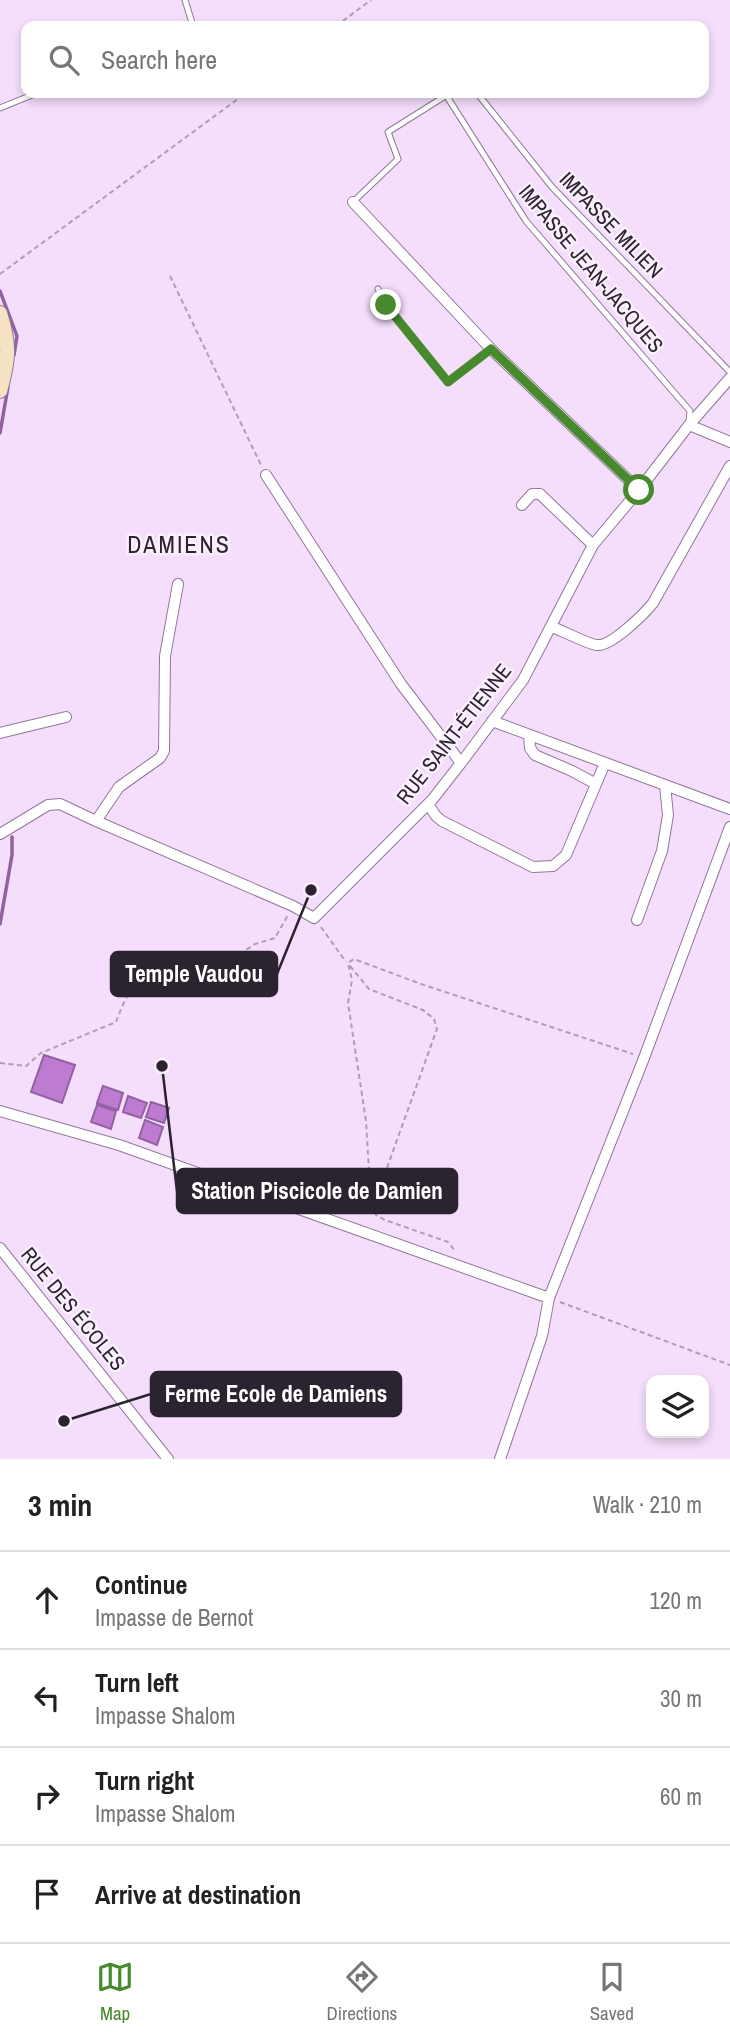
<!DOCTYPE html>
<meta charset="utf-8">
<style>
:root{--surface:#fff;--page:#f6f6f6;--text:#222;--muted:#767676;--line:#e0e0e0;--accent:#478a2d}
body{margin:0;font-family:"Archivo Narrow",sans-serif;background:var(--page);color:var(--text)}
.controls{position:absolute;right:21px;bottom:21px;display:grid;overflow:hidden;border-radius:14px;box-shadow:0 4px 10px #0003}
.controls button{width:63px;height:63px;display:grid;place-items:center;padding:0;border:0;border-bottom:2px solid var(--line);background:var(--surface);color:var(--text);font:35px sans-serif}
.stop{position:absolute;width:21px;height:21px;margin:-16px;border:5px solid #478a2d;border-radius:50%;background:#fff}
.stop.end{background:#478a2d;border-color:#fff;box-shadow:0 2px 7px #0008}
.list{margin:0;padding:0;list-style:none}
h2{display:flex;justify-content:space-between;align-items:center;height:91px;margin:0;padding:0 28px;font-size:30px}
h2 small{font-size:23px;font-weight:400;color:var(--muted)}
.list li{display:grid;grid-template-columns:46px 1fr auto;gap:21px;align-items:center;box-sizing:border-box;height:98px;padding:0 28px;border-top:2px solid var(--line)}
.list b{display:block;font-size:26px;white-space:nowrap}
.list p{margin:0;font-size:23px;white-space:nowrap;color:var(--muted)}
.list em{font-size:23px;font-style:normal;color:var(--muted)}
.icon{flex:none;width:38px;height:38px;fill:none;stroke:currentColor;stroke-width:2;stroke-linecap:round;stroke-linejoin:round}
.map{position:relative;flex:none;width:730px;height:1459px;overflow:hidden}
.search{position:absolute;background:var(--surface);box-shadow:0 4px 10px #0003;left:21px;right:21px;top:21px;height:77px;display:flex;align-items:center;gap:18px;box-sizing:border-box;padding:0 24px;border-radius:14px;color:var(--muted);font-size:26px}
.sheet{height:483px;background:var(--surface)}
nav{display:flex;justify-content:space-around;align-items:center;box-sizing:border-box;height:98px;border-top:2px solid var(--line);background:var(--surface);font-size:19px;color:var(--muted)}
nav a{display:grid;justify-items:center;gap:4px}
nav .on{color:var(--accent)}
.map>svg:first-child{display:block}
</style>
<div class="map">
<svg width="730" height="1459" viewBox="0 0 730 1459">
<rect width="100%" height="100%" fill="#f4defb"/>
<!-- water -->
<path fill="#bd7bd1" stroke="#9261a1" stroke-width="2" d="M44,1055l31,10 -13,38 -31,-11z
M103,1086l20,7 -5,17 -21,-7z
M128,1096l19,7 -6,15 -18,-6z
M151,1102l18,6 -5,15 -18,-6z
M97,1105l19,6 -5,18 -20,-7z
M145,1120l18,7 -6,18 -18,-7z"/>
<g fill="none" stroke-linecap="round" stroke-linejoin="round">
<!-- stream -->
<path stroke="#9261a1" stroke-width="3.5" d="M0,291l17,45 -3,19
M0,433l8,-46
M0,924l12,-69v-18"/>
<!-- lane casing -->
<g stroke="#907898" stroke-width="7">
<path id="lane" d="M185,0l8,26
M477,93l75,94 178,185
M446,95l80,126 164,190 -1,10
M0,108l37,-15
M353,202l45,-43 -10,-27 62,-39
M378,289l8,16 62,77 43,-33"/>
</g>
<!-- street casing -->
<g stroke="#907898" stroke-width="12">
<path id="street" d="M353,202l138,147 148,141
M689,425l41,17
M266,475l135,209 60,79
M522,505l10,-11h8l53,51
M552,627c9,3 38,18 45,18 14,2 48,-32 56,-42l77,-137
M492,721l238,88
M0,733l66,-16
M529,735l1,13 5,7 37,16 24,13
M428,804l8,12 6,5 85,43 6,3 20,-1 13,-11 39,-92
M96,821l23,-34 41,-29 4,-7 1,-95 13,-72
M0,834l48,-29 12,-1 36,17 197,85 21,12 118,-118 29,-37 62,-83 70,-135 46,-55 50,-65 41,-47
M637,920l25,-69 6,-36 -3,-30
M0,1111l119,34 430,153
M0,1248l168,211
M500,1459l42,-123 7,-38 95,-240 86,-231"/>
</g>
<!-- secondary casing -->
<g stroke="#907898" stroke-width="16">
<path id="secondary" d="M0,313c10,32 9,46 0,78"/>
</g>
<!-- path -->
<path stroke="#af9db5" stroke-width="2" stroke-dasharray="5 3.5" stroke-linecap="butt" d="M336,26l35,-26
M0,274l246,-181
M170,276l91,189
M321,927l25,35
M350,966l19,23 54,21 11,9 3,10 -63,175 2,11 9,5 63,22 7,9
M0,1063l26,3 15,-13 75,-31c6,-17 27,-67 51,-60 5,2 10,6 15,9 8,4 17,7 27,9l26,-23 20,-13 20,-6 13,-23
M377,1196l-8,-26 -3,-49 -14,-92 -4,-26 4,-23 -4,-17 6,-4 67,25 212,70
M560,1302l170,63"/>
<!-- lane -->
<use href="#lane" stroke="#fff" stroke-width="5"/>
<!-- street -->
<use href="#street" stroke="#fff" stroke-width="10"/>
<!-- secondary -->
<use href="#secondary" stroke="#f4e2c3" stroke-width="14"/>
</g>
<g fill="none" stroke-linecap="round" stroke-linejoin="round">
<!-- route -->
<path stroke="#478a2d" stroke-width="9" d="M386,305l62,77 43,-33 148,141"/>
</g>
<g text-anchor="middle" stroke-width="5" stroke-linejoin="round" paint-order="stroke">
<!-- street labels -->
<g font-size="21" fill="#2c2330" stroke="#fbf0fe">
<text transform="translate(611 225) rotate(46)" y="7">IMPASSE MILIEN</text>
<text transform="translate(591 269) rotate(50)" y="7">IMPASSE JEAN-JACQUES</text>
<text transform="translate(454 734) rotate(-52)" y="7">RUE SAINT-ÉTIENNE</text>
<text transform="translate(73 1309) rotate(51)" y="7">RUE DES ÉCOLES</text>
</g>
<!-- quarter labels -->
<g font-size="24" letter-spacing="2" fill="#2c2330" stroke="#fbf0fe">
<text x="179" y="553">DAMIENS</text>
</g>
</g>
<!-- callouts -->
<path fill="none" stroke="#2c2330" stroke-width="2.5" d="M311 890L277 974M162 1066L177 1191M64 1421L151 1394"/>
<g fill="#2c2330" stroke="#fbf0fe" stroke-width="2.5">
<circle cx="311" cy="890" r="7"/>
<circle cx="162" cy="1066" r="7"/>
<circle cx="64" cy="1421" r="7"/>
</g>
<g fill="#2c2330" stroke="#2c2330" stroke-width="2.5">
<rect x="111" y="952" width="166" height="44" rx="7"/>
<rect x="177" y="1169" width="280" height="44" rx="7"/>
<rect x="151" y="1372" width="250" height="44" rx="7"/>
</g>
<g font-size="23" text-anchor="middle" font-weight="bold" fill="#fff">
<text x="194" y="982">Temple Vaudou</text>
<text x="317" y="1199">Station Piscicole de Damien</text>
<text x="276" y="1402">Ferme Ecole de Damiens</text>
</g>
</svg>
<div class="controls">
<button><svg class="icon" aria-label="layers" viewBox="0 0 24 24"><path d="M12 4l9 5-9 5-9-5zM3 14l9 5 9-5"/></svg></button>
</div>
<div class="stop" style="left:639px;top:490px"></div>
<div class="stop end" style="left:386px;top:305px"></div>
<div class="search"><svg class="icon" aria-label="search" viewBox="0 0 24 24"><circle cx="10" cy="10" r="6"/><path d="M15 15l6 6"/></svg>Search here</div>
</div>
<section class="sheet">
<h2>3 min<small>Walk · 210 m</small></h2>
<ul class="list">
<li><svg class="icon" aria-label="ahead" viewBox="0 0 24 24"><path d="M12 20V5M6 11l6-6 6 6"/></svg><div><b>Continue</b><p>Impasse de Bernot</p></div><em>120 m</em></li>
<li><svg class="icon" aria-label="left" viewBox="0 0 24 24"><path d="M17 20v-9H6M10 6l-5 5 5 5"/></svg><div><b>Turn left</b><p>Impasse Shalom</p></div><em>30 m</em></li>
<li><svg class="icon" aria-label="right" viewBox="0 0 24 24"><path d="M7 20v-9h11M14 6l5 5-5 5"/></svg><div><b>Turn right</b><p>Impasse Shalom</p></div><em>60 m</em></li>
<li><svg class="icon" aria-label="arrive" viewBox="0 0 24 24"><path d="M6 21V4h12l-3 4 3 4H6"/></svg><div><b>Arrive at destination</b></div></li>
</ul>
</section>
<nav>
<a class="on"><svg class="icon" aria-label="map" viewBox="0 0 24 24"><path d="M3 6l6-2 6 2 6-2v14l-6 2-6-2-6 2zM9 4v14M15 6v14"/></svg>Map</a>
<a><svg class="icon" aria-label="directions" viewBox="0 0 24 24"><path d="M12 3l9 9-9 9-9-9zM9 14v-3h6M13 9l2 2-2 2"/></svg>Directions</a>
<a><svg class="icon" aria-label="saved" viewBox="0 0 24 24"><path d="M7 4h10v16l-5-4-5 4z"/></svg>Saved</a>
</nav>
